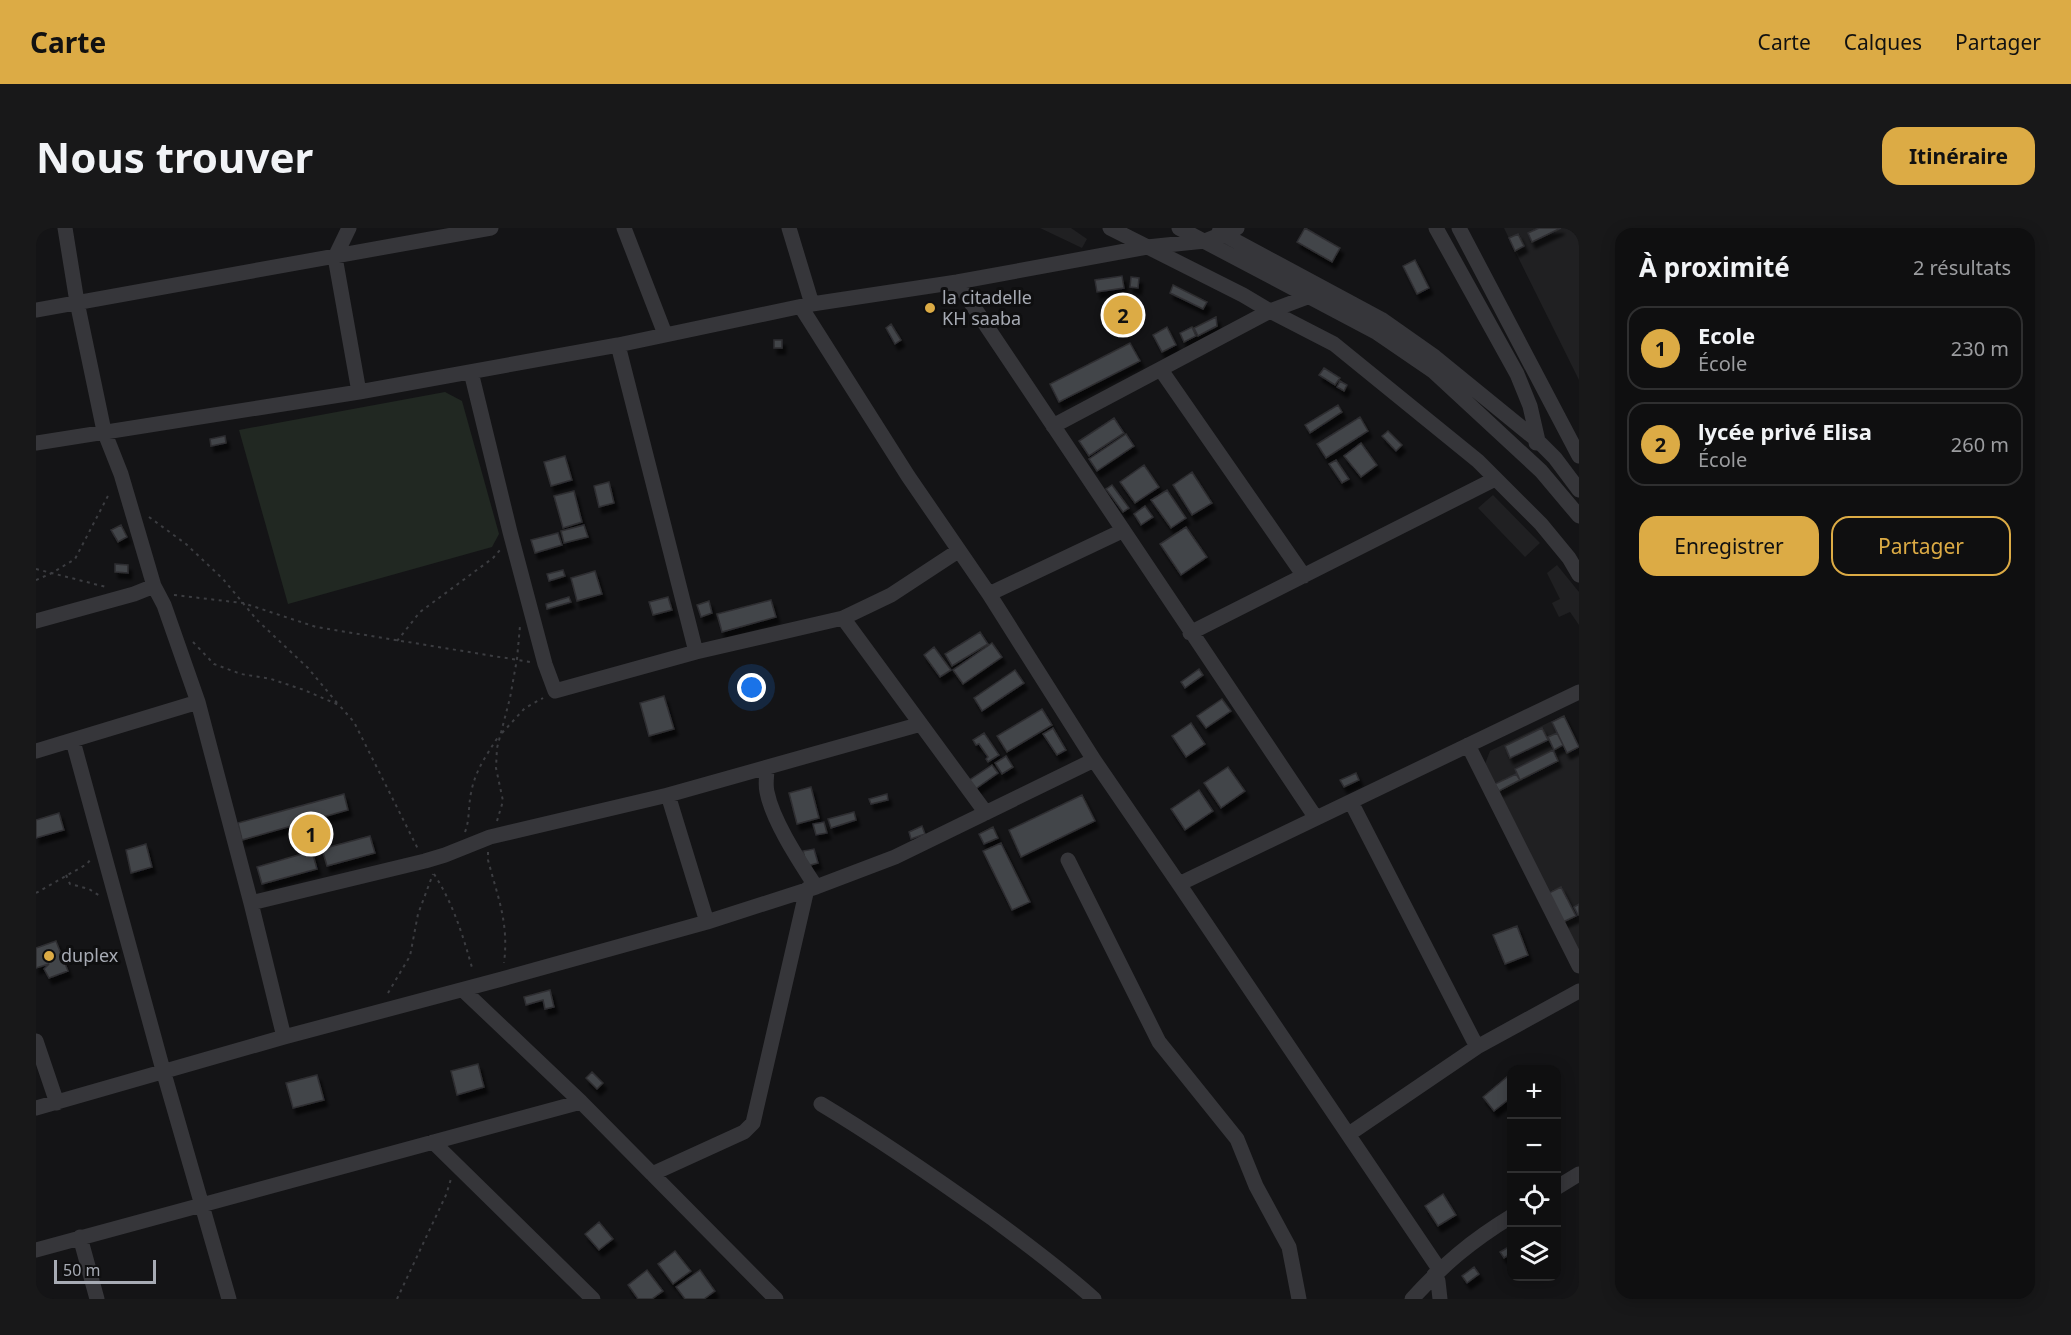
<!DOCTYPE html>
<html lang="fr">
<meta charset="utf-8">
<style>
:root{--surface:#0f0f10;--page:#181819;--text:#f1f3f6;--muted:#9b9c9f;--line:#2f2f30;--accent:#dcab45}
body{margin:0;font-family:"Noto Sans",sans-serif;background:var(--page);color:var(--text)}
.controls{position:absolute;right:18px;bottom:18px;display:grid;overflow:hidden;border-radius:12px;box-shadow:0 3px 15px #0003}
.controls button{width:54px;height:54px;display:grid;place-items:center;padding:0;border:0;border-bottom:2px solid var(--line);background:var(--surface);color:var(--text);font:30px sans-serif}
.scale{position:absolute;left:18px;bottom:15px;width:102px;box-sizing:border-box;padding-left:6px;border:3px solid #a7abb4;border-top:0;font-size:16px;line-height:21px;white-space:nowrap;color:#a7abb4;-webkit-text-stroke:4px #0f0f10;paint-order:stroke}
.you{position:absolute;left:716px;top:460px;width:21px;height:21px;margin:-15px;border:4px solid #fff;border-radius:50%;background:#1a73e8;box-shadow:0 0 0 9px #1a73e833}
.badge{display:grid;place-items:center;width:39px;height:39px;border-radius:50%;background:var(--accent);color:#111;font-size:20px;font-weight:700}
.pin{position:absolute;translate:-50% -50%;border:3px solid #fff;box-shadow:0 2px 6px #0006}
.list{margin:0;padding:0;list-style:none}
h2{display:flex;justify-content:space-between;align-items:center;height:78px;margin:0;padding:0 24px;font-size:26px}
h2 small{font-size:20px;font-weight:400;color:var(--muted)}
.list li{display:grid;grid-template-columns:39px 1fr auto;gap:18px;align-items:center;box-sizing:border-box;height:84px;margin:0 12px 12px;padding:0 12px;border:2px solid var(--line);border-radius:18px}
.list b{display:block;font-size:22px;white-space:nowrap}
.list p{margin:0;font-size:20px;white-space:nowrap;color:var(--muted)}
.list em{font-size:20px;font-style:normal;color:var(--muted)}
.actions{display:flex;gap:12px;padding:18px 24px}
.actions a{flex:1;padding:14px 0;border:2px solid var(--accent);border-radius:18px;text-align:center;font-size:21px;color:var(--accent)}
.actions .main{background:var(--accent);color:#111}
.icon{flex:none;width:33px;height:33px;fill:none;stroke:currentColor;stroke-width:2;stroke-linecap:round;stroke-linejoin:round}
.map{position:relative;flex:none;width:1543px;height:1071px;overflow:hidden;border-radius:18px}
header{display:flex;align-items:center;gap:36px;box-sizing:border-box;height:84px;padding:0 30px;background:var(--accent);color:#111}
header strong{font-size:28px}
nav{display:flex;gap:33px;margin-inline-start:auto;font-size:21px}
.intro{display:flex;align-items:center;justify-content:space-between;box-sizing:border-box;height:144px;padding:0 36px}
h1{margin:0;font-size:42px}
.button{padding:15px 27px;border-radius:18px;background:var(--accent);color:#111;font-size:21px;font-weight:700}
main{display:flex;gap:36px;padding:0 36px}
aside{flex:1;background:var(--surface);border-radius:18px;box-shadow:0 3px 15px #0003}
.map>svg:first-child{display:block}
</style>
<header>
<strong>Carte</strong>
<nav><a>Carte</a><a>Calques</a><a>Partager</a></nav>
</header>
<div class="intro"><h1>Nous trouver</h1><a class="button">Itinéraire</a></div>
<main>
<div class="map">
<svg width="1543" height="1071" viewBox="0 0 1543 1071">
<defs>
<filter id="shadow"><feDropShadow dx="3.5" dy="6" stdDeviation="1.5" flood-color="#0009"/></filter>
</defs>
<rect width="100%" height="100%" fill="#141416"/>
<!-- built -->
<path fill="#202022" d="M1004,0h31l16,11 -5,9z
M1468,0h75v152l-64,-129z
M1457,267l47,48 -15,14 -47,-49z
M1521,337l22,27v33l-9,-13 -11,5 -7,-14 8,-4 -13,-26z
M1528,487l15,31v208l-94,-190 5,-13z"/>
<!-- green -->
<path fill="#212822" d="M409,164l17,9 37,133 -7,13 -204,57 -49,-174z"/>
<!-- building -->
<path fill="#434448" stroke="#2e2e31" stroke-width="1.5" filter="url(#shadow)" d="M1269,0l35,20 -8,14 -35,-20z
M1503,0h22l-29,14 -4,-9z
M1482,6l6,12 -9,5 -6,-13z
M1379,32l14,28 -12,6 -14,-28z
M1086,48l2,12 -27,4 -2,-12z
M1095,49l8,1 -1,10 -8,-1z
M1137,57l34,17 -4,7 -33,-16z
M1180,89l1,9 -19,10 -4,-8z
M855,96l10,16 -6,4 -9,-16z
M1131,99l9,18 -14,7 -9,-17z
M1156,99l4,9 -12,6 -4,-9z
M738,112h8v8h-8z
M1094,115l10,18 -81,41 -9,-18z
M1288,140l16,10 -5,7 -16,-10z
M1304,153l7,4 -3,6 -7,-4z
M1302,177l4,7 -32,21 -5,-8z
M1324,189l8,14 -42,27 -9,-14z
M1078,190l10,15 -35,23 -10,-15z
M1352,203l14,14 -6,6 -14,-15z
M1090,206l8,12 -37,25 -8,-12z
M189,208l1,7 -15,3 -1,-7z
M1325,215l16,22 -16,12 -17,-21z
M529,228l7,24 -21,6 -7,-24z
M1300,232l13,19 -7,4 -13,-19z
M1108,237l15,22 -24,16 -15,-21z
M1156,244l20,31 -20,12 -19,-30z
M573,254l5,21 -15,4 -5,-21z
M1076,257l17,23 -6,4 -17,-23z
M1131,262l19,28 -15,10 -20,-28z
M538,263l8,31 -19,6 -9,-32z
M1109,278l8,11 -12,8 -7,-11z
M85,297l6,12 -9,5 -7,-12z
M548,297l4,12 -24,6 -3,-12z
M1150,299l21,30 -26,18 -21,-31z
M522,305l4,12 -27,8 -4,-13z
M79,336l13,1v8l-13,-1z
M527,342l2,6 -16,5 -2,-7z
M559,343l7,23 -25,7 -6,-23z
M533,369l2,5 -24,7 -1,-5z
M632,369l4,13 -19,5 -4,-13z
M735,372l5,17 -54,15 -5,-18z
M673,373l3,12 -11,4 -4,-12z
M944,404l8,12 -36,22 -7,-12z
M956,415l10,14 -39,27 -10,-14z
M898,419l17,23 -11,7 -16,-22z
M1163,441l4,6 -18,13 -4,-6z
M979,442l9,13 -42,28 -8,-13z
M628,468l10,33 -25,7 -9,-33z
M1186,471l9,12 -25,17 -9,-12z
M1006,481l10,16 -45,27 -10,-16z
M1528,488l15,31 -12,6 -15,-31z
M1155,495l14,21 -19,13 -14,-21z
M1017,500l13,22 -9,5 -14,-21z
M1506,500l6,12 -38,18 -5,-12z
M948,505l15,22 -11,7 -2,-3 2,-2 -9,-13 -3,1 -3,-5z
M1521,505l6,12 -9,5 -6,-13z
M1517,522l5,11 -38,19 -5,-11z
M970,528l7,11 -11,7 -7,-11z
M956,537l6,8 -24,17 -6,-9z
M1192,539l17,24 -24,17 -17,-25z
M1320,545l3,7 -15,7 -4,-7z
M1480,546l4,6 -21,11 -4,-7z
M775,559l8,31 -22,6 -8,-31z
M1163,562l14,21 -28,19 -14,-21z
M308,566l4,16 -106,30 -4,-17z
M851,566l1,6 -17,4 -2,-5z
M1046,567l13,26 -74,36 -12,-27z
M818,584l2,8 -25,8 -3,-9z
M23,585l5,17 -28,8v-18z
M788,594l3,11 -11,2 -3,-11z
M886,598l3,8 -14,5 -2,-7z
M957,599l5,11 -14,6 -5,-10z
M334,608l5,17 -48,13 -5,-17z
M965,615l29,59 -18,8 -29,-59z
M110,616l6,23 -21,6 -5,-23z
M778,621l4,14 -11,3 -4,-15z
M276,623l5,18 -55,15 -5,-17z
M1525,659l15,29 -13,6 -14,-29z
M1543,676v10l-1,1 -4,-8z
M1481,698l11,29 -23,9 -12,-29z
M20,713l12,30 -19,7 -5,-9 5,-5 -13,4v-20z
M514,762l4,17 -9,2 -2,-9 -17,5 -2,-8z
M442,836l6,23 -27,8 -6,-24z
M556,844l11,11 -6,6 -11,-11z
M281,847l7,25 -31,8 -7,-25z
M1472,848l4,4v17l-18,14 -11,-14z
M1407,966l13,21 -18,11 -13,-20z
M563,994l14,17 -14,11 -14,-16z
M1476,1017v8l-8,5 -4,-6z
M639,1023l16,20 -18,13 -15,-20z
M1438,1039l5,7 -12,9 -5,-7z
M611,1042l16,21 -11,8h-14l-10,-14z
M664,1042l15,21 -11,8h-19l-9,-12z"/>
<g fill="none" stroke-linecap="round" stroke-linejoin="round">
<!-- path -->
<path stroke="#3c3d41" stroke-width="2" stroke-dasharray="3 4.5" stroke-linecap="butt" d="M113,289l37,27 37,35 34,41 51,48 30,36
M0,341l70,18
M0,352l16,-7 23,-14 35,-67
M138,367l69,8 73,24 214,35
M361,413l23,-29 73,-54 7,-8
M157,414l21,22 27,10 30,5 33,11 35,15 15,17 64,127
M466,505l23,-25 18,-10
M461,593l6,-20 -7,-33 1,-20 13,-50 7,-39 3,-33
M429,604c5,-13 3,-25 6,-39 4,-22 15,-37 27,-56
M452,624v8c10,38 21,63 16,103
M398,646c20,31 29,62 39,97
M30,647l4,9 19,5 11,7
M0,665l51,-29 3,-4
M352,765l22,-37 8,-42 15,-40
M361,1071l49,-104 5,-16"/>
<!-- minor -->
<path stroke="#36363a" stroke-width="15" d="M29,0l12,74 27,129 17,43 33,112 10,19 34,97 53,201 33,134
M313,0l-14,29 24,135
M588,0l41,106
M753,0l23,76
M1074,0l133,67 27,16 64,33 144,117 63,63 28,34 10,17
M1143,0l197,104 57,39 108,100 38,45
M1400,0l81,146 13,32 8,35 -2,2
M1423,0l120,228
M1183,4l162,87 54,38 103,84 17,17 24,32
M921,54l359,536
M765,79l107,169 81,118 105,166 85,124 260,385
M0,82l455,-82
M582,117l78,307
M1125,142l143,206
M435,144l39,160 35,132 10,27 141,-39 147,-34 48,-23 67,-44
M1017,198l217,-115 40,-15
M0,215l323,-51 259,-47 194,-41 145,-22 190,-35 58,-6 32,-13
M953,366l133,-63
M807,390l143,195
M0,393l98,-27 20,-8
M1154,405l305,-154
M37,513l90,329 66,229
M1432,517l111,221
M0,523l162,-49
M731,540c0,8 -2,16 0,24 6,30 33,70 49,95
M632,567l39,127
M1315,574l126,245
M1032,632l91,182 78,97 19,47 33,61 10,52
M1143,656l400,-192
M215,675l174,-42 20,-6 45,-18 178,-42 253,-71
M427,762l118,112 195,197
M0,813l21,62
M785,876c60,36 116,75 172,115 35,26 69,51 101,80
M0,880l248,-71 218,-58 205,-57 109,-35 79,-30 199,-97
M1313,906l128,-87 102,-56
M397,914l160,157
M616,946l92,-42 9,-9 54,-234
M1520,960l23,-14
M44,1009l17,62
M0,1022l545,-148
M1398,1047l4,6 2,18
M1376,1071c32,-35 59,-58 100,-83"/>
</g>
<!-- markers -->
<g fill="#dcab45" stroke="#0f0f10" stroke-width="2">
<circle cx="894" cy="80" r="6"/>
<circle cx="13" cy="728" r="6"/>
</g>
<g text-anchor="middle" stroke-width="6" stroke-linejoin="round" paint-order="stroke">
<!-- poi labels -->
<g font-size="18" fill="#a7abb4" stroke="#0f0f10" text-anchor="start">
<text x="906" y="76">la citadelle<tspan x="906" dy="21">KH saaba</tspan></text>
<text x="25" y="734">duplex</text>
</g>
</g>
</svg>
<div class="controls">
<button>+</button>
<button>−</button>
<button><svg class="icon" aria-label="locate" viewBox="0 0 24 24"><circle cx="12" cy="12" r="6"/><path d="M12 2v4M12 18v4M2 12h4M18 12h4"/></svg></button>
<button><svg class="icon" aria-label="layers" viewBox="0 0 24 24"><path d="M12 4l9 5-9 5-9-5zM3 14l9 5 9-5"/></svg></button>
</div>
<div class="scale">50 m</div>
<div class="you"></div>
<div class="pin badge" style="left:275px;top:606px">1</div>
<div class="pin badge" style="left:1087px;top:87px">2</div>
</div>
<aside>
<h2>À proximité<small>2 résultats</small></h2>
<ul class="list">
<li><span class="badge">1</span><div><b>Ecole</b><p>École</p></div><em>230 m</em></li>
<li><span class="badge">2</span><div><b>lycée privé Elisa</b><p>École</p></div><em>260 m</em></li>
</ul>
<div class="actions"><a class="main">Enregistrer</a><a>Partager</a></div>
</aside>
</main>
